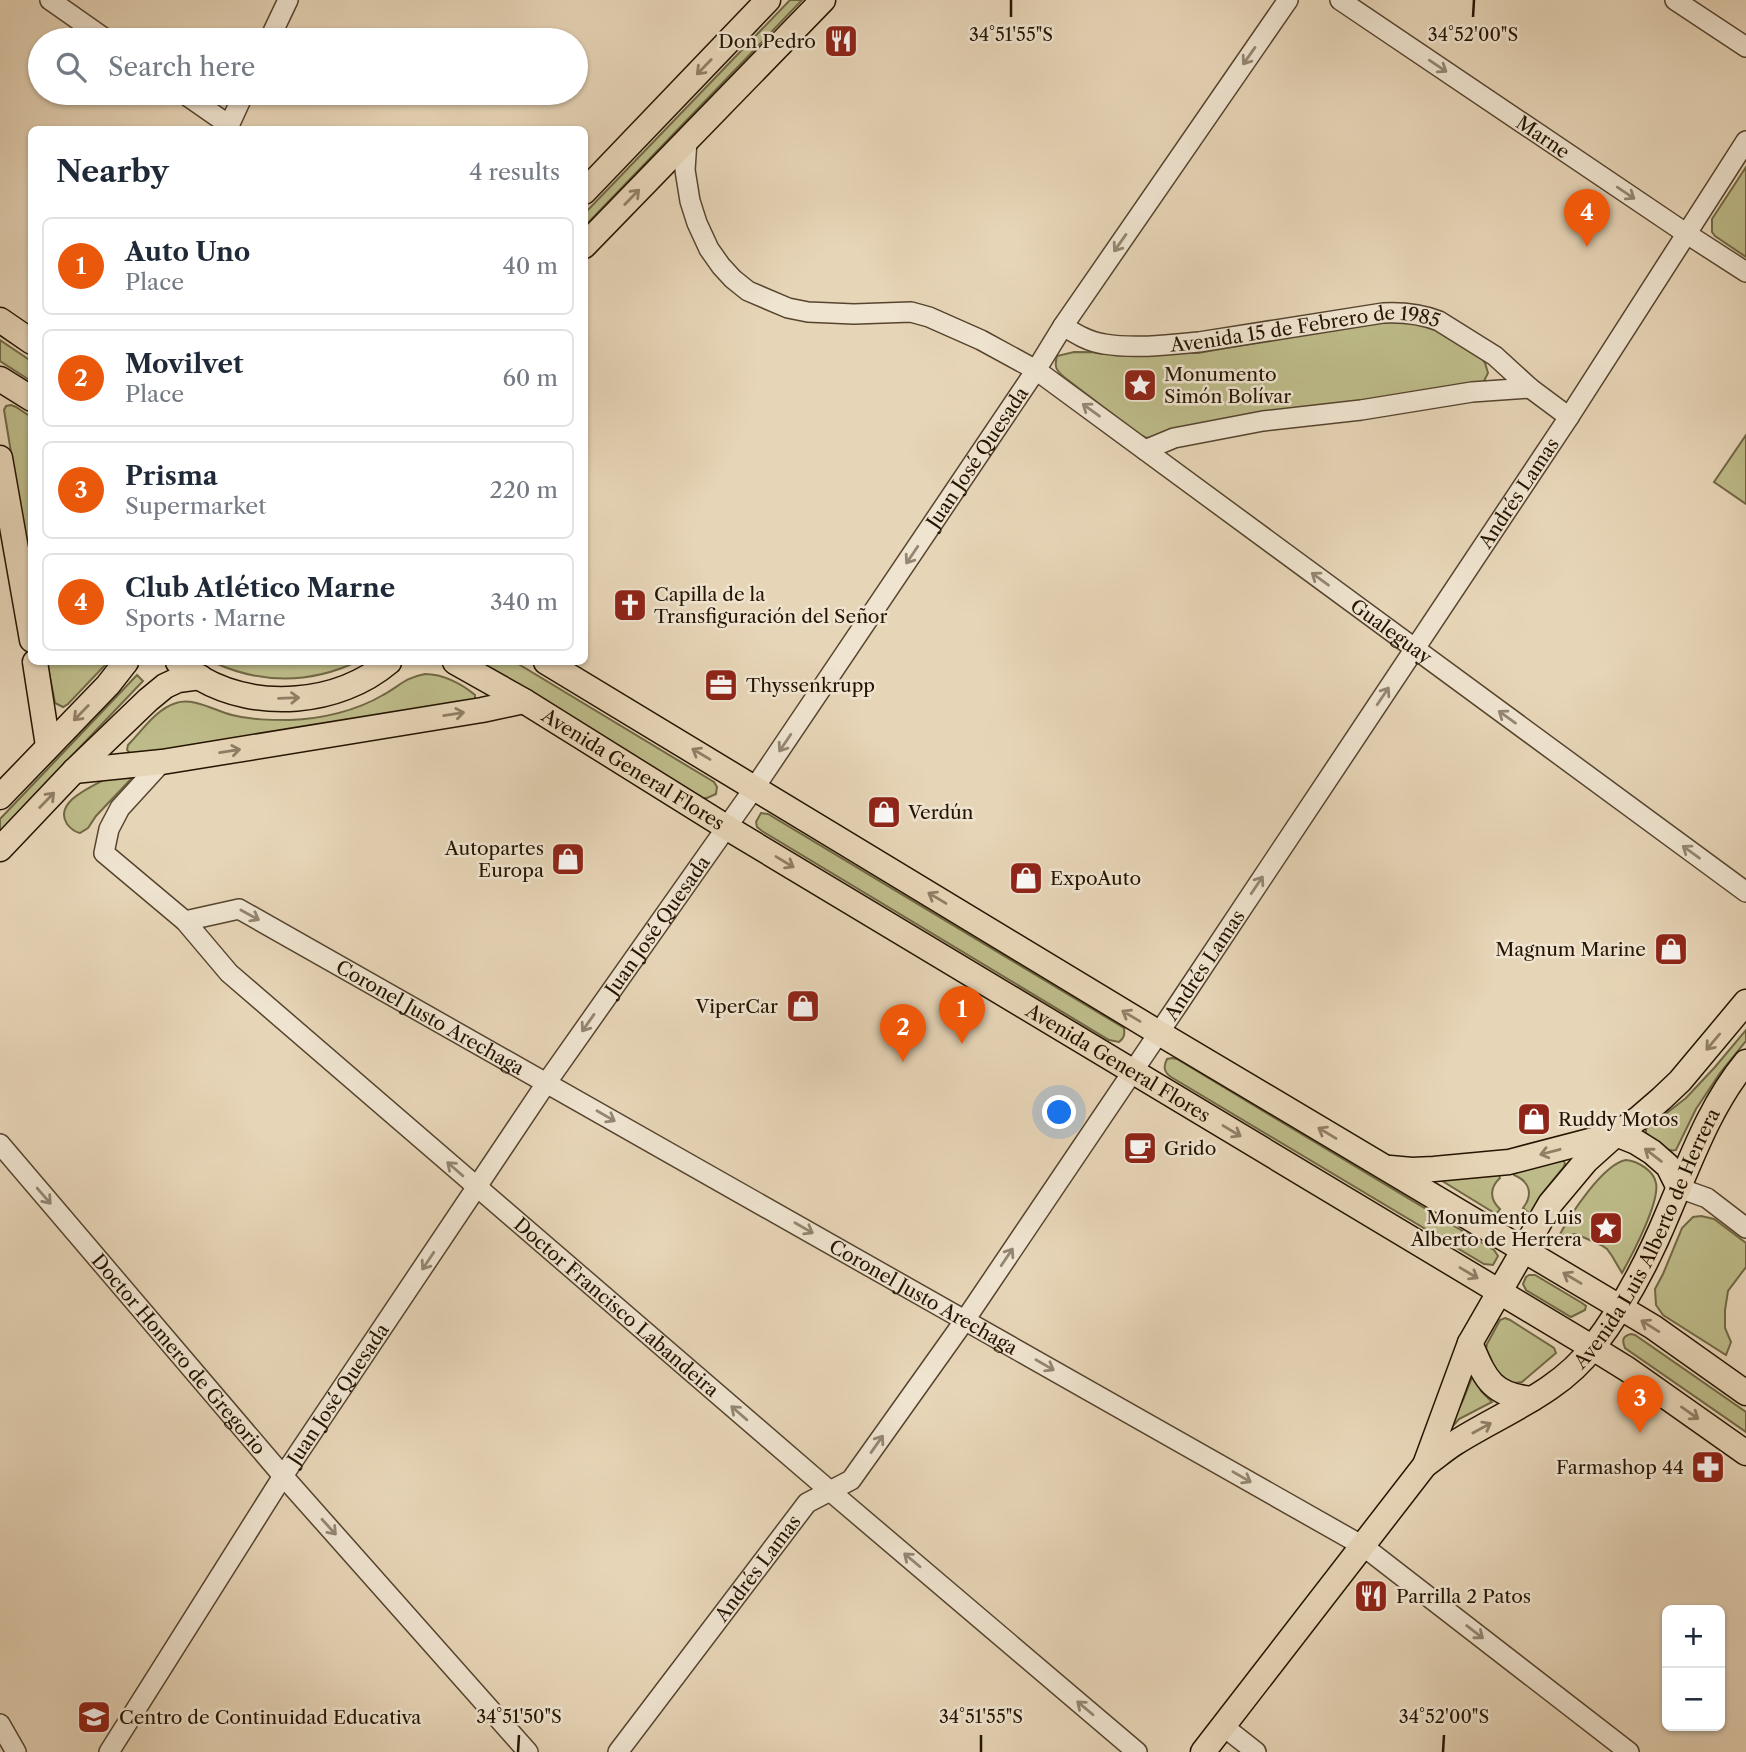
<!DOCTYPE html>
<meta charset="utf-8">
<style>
:root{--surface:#fff;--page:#f6f6f7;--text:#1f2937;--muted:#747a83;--line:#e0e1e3;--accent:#ea580c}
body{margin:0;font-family:"Libre Caslon Text",serif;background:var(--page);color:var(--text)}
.controls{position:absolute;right:21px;bottom:21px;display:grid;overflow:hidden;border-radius:10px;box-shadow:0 2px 5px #0004}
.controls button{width:63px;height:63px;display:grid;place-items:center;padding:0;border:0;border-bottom:2px solid var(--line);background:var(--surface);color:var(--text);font:35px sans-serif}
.you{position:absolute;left:1060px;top:1113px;width:24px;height:24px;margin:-18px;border:5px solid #fff;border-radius:50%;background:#1a73e8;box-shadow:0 0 0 10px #1a73e833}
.badge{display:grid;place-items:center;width:46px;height:46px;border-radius:50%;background:var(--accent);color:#fff;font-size:23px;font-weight:700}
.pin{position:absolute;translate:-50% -58px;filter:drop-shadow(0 2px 4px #0008)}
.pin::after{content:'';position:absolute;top:37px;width:24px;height:21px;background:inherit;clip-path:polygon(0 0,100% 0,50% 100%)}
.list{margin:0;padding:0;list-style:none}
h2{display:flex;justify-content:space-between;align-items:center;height:91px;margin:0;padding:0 28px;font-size:30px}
h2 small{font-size:23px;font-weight:400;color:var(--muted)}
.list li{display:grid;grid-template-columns:46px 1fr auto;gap:21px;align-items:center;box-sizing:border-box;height:98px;margin:0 14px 14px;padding:0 14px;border:2px solid var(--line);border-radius:10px}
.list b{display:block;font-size:26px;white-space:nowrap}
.list p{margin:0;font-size:23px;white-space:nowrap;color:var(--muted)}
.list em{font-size:23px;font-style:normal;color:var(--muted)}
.icon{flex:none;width:38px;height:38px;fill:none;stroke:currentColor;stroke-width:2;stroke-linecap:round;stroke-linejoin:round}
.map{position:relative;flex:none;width:1746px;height:1752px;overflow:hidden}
.search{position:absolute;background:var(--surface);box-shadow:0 2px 5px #0004;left:28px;top:28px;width:560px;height:77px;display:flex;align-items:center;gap:18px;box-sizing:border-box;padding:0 24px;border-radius:38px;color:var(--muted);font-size:26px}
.panel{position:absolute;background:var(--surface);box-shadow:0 2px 5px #0004;left:28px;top:126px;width:560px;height:539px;border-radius:10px}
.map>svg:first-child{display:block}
</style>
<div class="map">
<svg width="1746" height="1752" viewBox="0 0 1746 1752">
<rect width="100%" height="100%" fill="#e7d5b7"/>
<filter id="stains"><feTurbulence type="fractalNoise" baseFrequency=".00286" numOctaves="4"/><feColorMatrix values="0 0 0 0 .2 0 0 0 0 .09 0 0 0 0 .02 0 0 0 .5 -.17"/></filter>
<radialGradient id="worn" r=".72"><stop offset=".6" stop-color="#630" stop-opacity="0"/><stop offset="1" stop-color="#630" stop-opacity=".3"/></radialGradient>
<!-- green -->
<path fill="#bdbb89" stroke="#716844" stroke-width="2" d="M790,0h12l-217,226v-13z
M1746,167v90l-31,-21 -3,-4v-13z
M1385,320l41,2 54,34 5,7 3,10 -5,10 -336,55 -7,-3 -76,-58c-8,-7 -10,-10 -7,-21l17,-4 124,1z
M0,340l31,21v20l-31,-20z
M11,405l5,2 15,10v156l-26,-157 -1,-6 2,-4z
M1746,435v69l-32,-22z
M47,662h61l-40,42 -5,3 -8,-4z
M213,662h143c-46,22 -96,22 -143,0z
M480,662h35l199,120 3,5 -1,7 -9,4h-4z
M425,674c18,0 37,10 50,21v5l-338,54 -7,-1 -3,-3 1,-5c14,-14 28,-36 48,-42 18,-6 39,8 56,12 19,5 39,5 58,5 31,-1 66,-9 93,-25 17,-9 21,-17 42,-21z
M137,675l6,6 -143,150v-12z
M111,776l18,1 2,2 -35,37 -8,12 -8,5c-6,-1 -9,-4 -13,-9 -15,-23 29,-39 44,-48z
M761,813l7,1 356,214c1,7 0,10 -5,14l-10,-2 -347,-209 -5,-4 -1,-5z
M1746,1030v11l-26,32 -24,36 -20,41c-12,3 -21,-10 -30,-17v-4l40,-31 29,-31z
M1172,1058l5,1 317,191 4,6 -5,9 -9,-1 -313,-187c-7,-5 -8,-10 -4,-18z
M1561,1160l3,1 1,3 -2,4 -22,27 -11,19 -7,-6c11,-14 6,-27 -9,-33l-1,-4z
M1626,1160c12,1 28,11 30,23 4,19 -24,72 -34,90l-10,-17 -5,-7 -6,-4 -25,-11 -17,2c11,-21 44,-72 67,-76z
M1498,1173l2,5c-10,9 -11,21 0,31l-4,5 -57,-35z
M1701,1216l13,3 32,24v24l-18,24 -3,19v18l6,14 -5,13 -63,-40 -7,-10 -1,-16 8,-15 19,-46 11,-11z
M1529,1275h6l47,28 4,3 -1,4 -14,7 -45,-27 -3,-6 3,-7z
M1505,1318l5,2 44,28 2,5 -34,29 -7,1 -11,-1 -19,-28 2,-10 13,-24z
M1631,1334l4,1 111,77v20l-121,-84c-3,-7 -3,-12 6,-14z
M1475,1370l6,21 11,11 -33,17 -13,15 17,-34z"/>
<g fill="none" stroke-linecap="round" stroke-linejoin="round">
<!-- minor casing -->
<g stroke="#56442e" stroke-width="22">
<g id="minor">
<path d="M50,0l57,40"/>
<path id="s1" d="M1340,0l347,234 59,38"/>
<path d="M1675,0l71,47"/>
<path d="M269,40l19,-40"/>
<path d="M183,93l46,32"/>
<path d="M227,130l17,-37"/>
<path id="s2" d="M687,140l-2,30 5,31 7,22 12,26 12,17 12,13 15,12 40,17 20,4 46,2 57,-2 18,5 52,23 55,30 710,522"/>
<path id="s3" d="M1063,326c13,8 26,16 41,18 31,5 64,1 95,-2l184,-29c19,-1 38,1 56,8l56,35 35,32 39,29"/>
<path d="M1145,450l29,-12 89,-17 98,-11 111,-18 58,-4"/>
<path id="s4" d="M162,762l-42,46 -11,21 -5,24 81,68 44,52 601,518 307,261"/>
<path id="s5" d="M185,921l54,-12 1124,637 266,206"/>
<path id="s6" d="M0,1144l283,332 245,276"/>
<path d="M1679,1188l28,10 39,30"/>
<path d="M0,1724l16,28"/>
<path d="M1223,1726l33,26"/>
<path id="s7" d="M109,1752l174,-276 264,-394 208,-295 281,-417 27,-44 225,-326"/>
<path id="s8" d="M618,1752l189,-249 44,-23 114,-160 212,-314 392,-589 177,-276"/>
</g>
</g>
<!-- major casing -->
<g stroke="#251400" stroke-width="27">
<g id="major">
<path d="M584,192l184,-192"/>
<path d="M584,246l239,-246"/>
<path d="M0,320l32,22"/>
<path d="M0,379l32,20"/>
<path d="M0,458l32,182"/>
<path d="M35,662l13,84"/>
<path d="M178,662c7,5 14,11 22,16 57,33 138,27 189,-16"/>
<path id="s9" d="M455,662l69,39 202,126 867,521 34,21 119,84"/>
<path d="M546,662l613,371 494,294 93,66"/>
<path d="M74,771l88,-9 320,-52 42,-9"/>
<path d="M0,797l108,-112 18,-23"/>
<path d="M0,849l74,-78 74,-71 17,-14 13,-6 22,-3"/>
<path d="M1390,1168l22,2 22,-1 75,-7 107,-28 20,8 16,10 16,14 11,22"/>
<path d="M1470,1343c15,34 20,52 62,56"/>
<path d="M1425,1465l45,-122 80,-139 36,-43 30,-27 23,-16 22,-19 19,-18 66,-79"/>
<path id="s10" d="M1203,1752l222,-287c10,-7 19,-15 30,-22 47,-30 104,-50 138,-96 31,-40 56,-88 75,-134 22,-51 42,-108 78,-151"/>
</g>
</g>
<!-- minor -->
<use href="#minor" stroke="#efe4d0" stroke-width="19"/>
<!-- major -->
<use href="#major" stroke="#e7d5b7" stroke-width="24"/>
</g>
<!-- one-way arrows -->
<defs><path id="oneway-shaft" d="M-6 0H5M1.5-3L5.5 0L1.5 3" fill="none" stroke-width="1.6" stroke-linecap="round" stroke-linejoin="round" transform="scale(1.75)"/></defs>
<g stroke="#948672">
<use href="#oneway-shaft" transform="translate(1249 56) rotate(125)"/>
<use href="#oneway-shaft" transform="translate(1438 66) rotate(34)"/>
<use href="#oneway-shaft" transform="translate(1626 193) rotate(34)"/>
<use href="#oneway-shaft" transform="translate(1120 243) rotate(125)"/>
<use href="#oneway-shaft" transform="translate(1091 410) rotate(-144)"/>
<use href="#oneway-shaft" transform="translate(912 555) rotate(124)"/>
<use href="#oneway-shaft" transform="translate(1320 579) rotate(-144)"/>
<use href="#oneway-shaft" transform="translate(1383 696) rotate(-56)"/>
<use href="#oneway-shaft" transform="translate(1507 717) rotate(-144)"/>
<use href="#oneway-shaft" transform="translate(785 743) rotate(124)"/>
<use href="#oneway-shaft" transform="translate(1691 852) rotate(-144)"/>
<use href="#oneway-shaft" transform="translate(1257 885) rotate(-56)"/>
<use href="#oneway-shaft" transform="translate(250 915) rotate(29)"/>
<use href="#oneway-shaft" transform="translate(588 1023) rotate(125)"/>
<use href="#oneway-shaft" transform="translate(606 1116) rotate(30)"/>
<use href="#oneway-shaft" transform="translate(455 1169) rotate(-139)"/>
<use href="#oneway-shaft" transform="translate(44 1196) rotate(49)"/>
<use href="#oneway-shaft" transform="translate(804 1228) rotate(30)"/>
<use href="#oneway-shaft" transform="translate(1007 1257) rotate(-56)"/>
<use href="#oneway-shaft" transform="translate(428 1261) rotate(124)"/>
<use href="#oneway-shaft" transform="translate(1045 1365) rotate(30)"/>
<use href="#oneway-shaft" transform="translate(739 1413) rotate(-139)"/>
<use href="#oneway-shaft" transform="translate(877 1444) rotate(-55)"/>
<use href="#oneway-shaft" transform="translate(1242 1477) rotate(30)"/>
<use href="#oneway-shaft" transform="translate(329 1527) rotate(48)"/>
<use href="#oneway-shaft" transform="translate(912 1560) rotate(-140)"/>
<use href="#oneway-shaft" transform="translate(1475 1632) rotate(38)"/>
<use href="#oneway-shaft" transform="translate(1085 1708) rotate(-140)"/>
</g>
<g stroke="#907e65">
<use href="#oneway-shaft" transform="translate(704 67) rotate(134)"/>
<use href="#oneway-shaft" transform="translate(632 197) rotate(-46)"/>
<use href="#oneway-shaft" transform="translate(289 698) rotate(-2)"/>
<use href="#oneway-shaft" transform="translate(81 713) rotate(134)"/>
<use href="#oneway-shaft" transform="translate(454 714) rotate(-9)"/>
<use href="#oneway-shaft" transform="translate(230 751) rotate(-9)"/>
<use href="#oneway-shaft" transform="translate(701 754) rotate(-149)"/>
<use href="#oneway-shaft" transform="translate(47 800) rotate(-46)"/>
<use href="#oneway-shaft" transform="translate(785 862) rotate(31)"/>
<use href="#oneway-shaft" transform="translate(937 898) rotate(-149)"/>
<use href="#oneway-shaft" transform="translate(1131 1016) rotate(-149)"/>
<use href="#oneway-shaft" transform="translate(1713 1042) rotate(130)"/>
<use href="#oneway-shaft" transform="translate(1232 1131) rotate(31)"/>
<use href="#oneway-shaft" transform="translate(1327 1133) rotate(-149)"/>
<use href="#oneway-shaft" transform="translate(1550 1152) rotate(165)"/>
<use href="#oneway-shaft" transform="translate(1653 1155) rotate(-143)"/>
<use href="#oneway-shaft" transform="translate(1469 1273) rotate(31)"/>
<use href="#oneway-shaft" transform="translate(1572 1278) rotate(-149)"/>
<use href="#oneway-shaft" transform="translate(1650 1326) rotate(-148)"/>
<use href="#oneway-shaft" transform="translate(1690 1413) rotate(35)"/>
<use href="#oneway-shaft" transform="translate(1482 1428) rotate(-29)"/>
</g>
<!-- ticks -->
<path fill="none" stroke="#251400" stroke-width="2.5" d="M1011,17v-17M1473,17l1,-17M518,1752l1,-17M981,1752v-17M1443,1752l1,-17"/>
<!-- icons -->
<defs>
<g id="restaurant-square" transform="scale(1.75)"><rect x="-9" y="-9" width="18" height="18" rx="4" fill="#8f2418" stroke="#efe4d0"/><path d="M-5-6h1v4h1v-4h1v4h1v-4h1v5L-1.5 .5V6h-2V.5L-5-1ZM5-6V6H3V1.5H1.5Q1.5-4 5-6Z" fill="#fff"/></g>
<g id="sight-square" transform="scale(1.75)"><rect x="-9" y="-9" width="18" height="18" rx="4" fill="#8f2418" stroke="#efe4d0"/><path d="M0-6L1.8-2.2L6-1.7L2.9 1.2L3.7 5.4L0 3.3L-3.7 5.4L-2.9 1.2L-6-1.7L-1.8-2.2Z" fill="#fff"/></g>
<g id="church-square" transform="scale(1.75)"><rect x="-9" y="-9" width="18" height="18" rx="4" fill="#8f2418" stroke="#efe4d0"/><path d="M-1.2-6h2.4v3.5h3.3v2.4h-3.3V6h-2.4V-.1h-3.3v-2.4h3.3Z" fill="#fff"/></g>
<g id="office-square" transform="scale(1.75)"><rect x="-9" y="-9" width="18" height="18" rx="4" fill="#8f2418" stroke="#efe4d0"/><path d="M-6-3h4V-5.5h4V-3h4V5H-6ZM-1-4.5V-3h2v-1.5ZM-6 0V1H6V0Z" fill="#fff"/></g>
<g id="shop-square" transform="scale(1.75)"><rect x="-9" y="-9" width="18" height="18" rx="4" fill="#8f2418" stroke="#efe4d0"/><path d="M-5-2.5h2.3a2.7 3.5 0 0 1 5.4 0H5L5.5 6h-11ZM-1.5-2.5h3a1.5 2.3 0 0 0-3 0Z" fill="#fff"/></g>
<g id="cafe-square" transform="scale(1.75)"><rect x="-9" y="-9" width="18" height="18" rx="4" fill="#8f2418" stroke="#efe4d0"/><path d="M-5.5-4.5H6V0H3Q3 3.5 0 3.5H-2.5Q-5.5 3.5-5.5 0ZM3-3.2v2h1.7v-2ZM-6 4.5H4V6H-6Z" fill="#fff"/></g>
<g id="pharmacy-square" transform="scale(1.75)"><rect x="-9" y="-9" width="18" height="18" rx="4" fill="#8f2418" stroke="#efe4d0"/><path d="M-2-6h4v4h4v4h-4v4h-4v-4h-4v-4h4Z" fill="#fff"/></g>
<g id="school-square" transform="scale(1.75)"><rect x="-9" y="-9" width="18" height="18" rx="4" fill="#8f2418" stroke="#efe4d0"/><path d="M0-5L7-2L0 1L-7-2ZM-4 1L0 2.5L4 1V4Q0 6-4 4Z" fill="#fff"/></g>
</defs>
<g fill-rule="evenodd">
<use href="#restaurant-square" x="841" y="41"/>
<use href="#sight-square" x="1140" y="385"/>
<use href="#church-square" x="630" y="605"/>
<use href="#office-square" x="721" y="685"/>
<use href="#shop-square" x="884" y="812"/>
<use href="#shop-square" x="568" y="859"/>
<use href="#shop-square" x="1026" y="878"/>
<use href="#shop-square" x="1671" y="949"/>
<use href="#shop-square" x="803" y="1006"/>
<use href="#shop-square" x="1534" y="1119"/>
<use href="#cafe-square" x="1140" y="1148"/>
<use href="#sight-square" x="1606" y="1228"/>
<use href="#pharmacy-square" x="1708" y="1467"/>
<use href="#restaurant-square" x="1371" y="1596"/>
<use href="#school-square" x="94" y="1717"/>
</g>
<g text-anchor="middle" stroke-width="5" stroke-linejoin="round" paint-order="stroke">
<!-- poi labels -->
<g font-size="19" fill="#251400" stroke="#efe4d0" text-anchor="start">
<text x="816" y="48" text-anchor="end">Don Pedro</text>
<text x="1164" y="381">Monumento<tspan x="1164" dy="22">Simón Bolívar</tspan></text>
<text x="654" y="601">Capilla de la<tspan x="654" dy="22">Transfiguración del Señor</tspan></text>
<text x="746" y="692">Thyssenkrupp</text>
<text x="908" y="819">Verdún</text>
<text x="544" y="855" text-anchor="end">Autopartes<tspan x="544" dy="22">Europa</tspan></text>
<text x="1050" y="885">ExpoAuto</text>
<text x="1646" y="956" text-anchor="end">Magnum Marine</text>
<text x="778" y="1013" text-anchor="end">ViperCar</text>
<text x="1558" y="1126">Ruddy Motos</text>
<text x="1164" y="1155">Grido</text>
<text x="1582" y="1224" text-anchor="end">Monumento Luis<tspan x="1582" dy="22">Alberto de Herrera</tspan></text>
<text x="1684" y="1474" text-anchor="end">Farmashop 44</text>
<text x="1396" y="1603">Parrilla 2 Patos</text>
<text x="119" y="1724">Centro de Continuidad Educativa</text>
</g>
<!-- street labels -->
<g font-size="19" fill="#251400" stroke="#efe4d0">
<text dy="7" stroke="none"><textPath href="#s1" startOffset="245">Marne</textPath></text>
<text dy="7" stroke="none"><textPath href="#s3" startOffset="248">Avenida 15 de Febrero de 1985</textPath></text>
<text dy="7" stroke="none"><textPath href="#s7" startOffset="1559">Juan José Quesada</textPath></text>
<text dy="7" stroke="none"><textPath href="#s8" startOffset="1554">Andrés Lamas</textPath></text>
<text dy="7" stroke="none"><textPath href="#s2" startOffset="917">Gualeguay</textPath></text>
<text dy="7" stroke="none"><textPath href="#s9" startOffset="208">Avenida General Flores</textPath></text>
<text dy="7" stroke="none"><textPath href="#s7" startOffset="992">Juan José Quesada</textPath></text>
<text dy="7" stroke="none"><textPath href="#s8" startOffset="987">Andrés Lamas</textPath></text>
<text dy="7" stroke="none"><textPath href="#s5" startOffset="275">Coronel Justo Arechaga</textPath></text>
<text dy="7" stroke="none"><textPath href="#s9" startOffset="775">Avenida General Flores</textPath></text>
<text dy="7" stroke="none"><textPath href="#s10" startOffset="691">Avenida Luis Alberto de Herrera</textPath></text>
<text dy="7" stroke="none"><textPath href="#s5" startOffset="842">Coronel Justo Arechaga</textPath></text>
<text dy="7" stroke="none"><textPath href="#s4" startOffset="796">Doctor Francisco Labandeira</textPath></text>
<text dy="7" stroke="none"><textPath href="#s6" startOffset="276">Doctor Homero de Gregorio</textPath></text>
<text dy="7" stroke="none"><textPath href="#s7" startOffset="425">Juan José Quesada</textPath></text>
<text dy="7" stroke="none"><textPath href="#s8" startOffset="231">Andrés Lamas</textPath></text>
</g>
</g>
<g font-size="18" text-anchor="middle" fill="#251400" stroke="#efe4d0" stroke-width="5" stroke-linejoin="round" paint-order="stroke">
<text x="1011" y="41">34°51'55"S</text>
<text x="1473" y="41">34°52'00"S</text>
<text x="519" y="1723">34°51'50"S</text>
<text x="981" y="1723">34°51'55"S</text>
<text x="1444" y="1723">34°52'00"S</text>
</g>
<rect width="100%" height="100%" filter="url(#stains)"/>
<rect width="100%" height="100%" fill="url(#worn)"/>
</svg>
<div class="controls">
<button>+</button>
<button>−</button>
</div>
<div class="you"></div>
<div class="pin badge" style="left:962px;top:1044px">1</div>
<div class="pin badge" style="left:903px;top:1062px">2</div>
<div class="pin badge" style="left:1640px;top:1433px">3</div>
<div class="pin badge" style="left:1587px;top:247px">4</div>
<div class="search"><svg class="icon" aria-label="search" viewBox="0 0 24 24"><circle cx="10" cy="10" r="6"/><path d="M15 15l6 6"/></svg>Search here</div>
<section class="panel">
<h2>Nearby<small>4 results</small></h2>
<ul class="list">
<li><span class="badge">1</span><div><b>Auto Uno</b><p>Place</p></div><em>40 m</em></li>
<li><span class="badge">2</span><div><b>Movilvet</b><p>Place</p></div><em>60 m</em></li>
<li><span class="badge">3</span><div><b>Prisma</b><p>Supermarket</p></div><em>220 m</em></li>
<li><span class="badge">4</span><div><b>Club Atlético Marne</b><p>Sports · Marne</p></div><em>340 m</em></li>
</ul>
</section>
</div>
